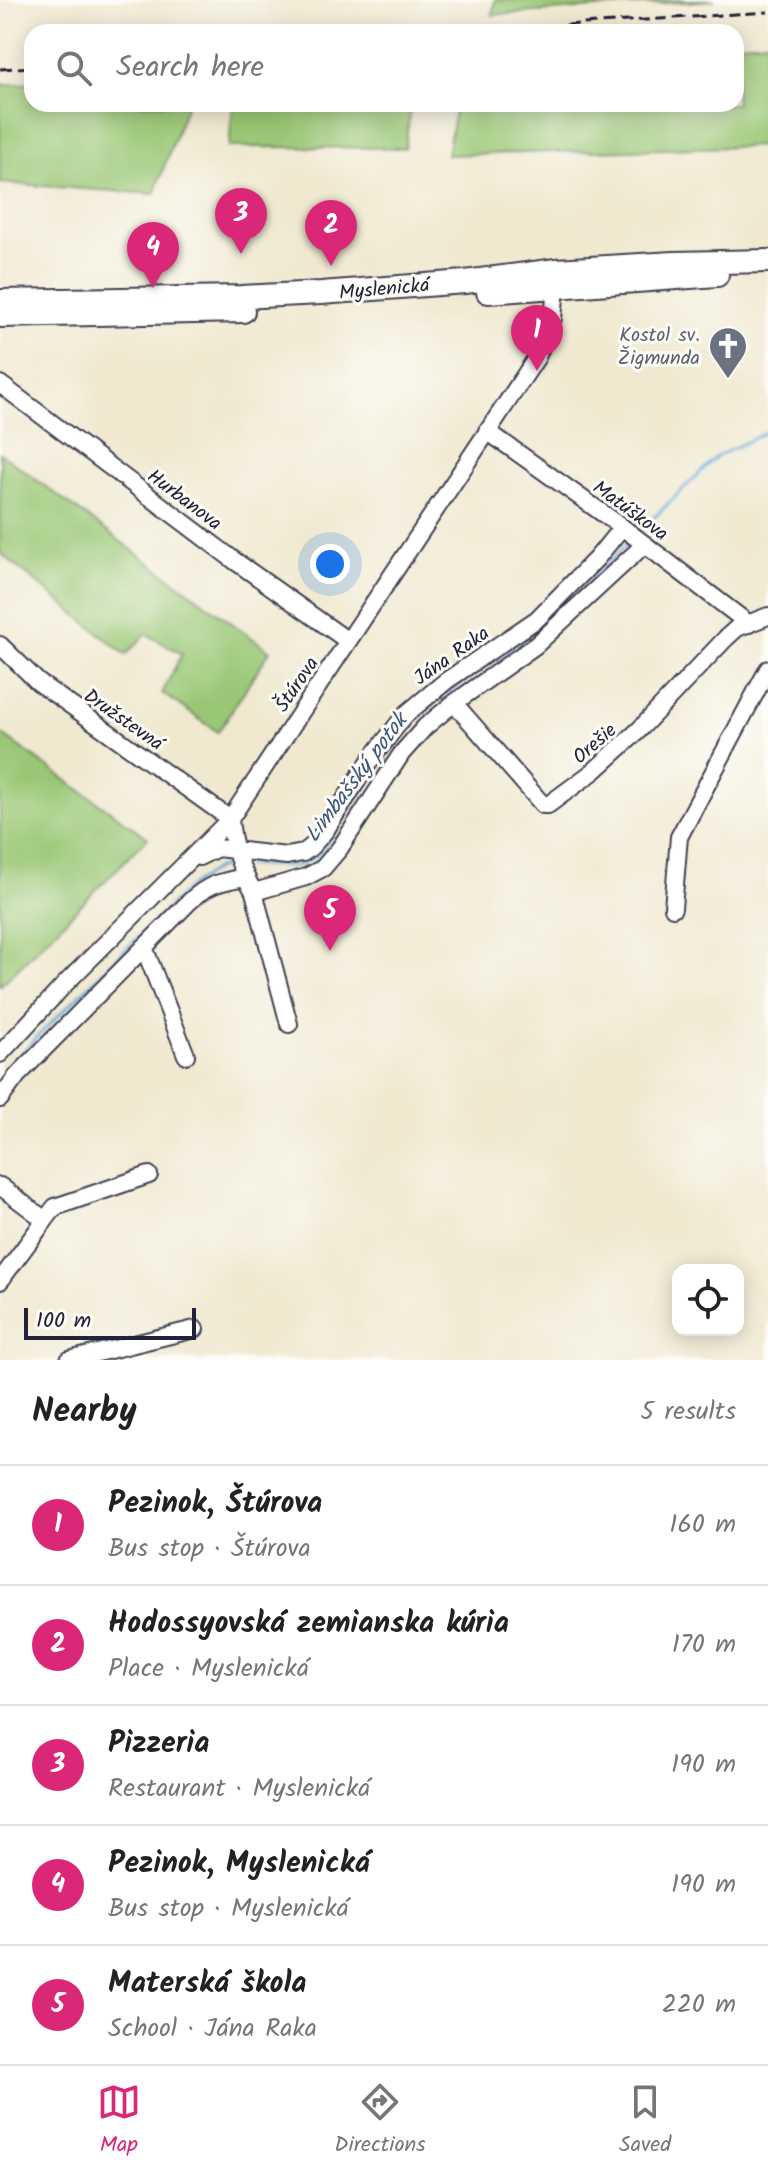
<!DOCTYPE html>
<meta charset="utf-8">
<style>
:root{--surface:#fff;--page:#f2f2f2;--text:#222;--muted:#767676;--line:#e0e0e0;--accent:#db2777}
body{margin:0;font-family:Kalam,sans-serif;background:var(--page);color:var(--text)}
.controls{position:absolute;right:24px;bottom:24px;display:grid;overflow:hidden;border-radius:16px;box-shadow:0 4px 20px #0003}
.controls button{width:72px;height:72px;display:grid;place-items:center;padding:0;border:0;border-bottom:2px solid var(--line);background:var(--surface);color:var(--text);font:40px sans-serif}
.scale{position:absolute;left:24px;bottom:20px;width:172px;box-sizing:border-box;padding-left:8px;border:4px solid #22223b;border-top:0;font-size:22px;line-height:28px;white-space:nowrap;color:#22223b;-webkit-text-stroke:6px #fdfcf7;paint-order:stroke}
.you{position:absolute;left:330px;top:564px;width:28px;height:28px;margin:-20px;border:6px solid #fff;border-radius:50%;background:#1a73e8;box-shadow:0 0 0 12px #1a73e833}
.badge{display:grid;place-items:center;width:52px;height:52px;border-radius:50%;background:var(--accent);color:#fff;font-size:26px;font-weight:700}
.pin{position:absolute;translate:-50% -66px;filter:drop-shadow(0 2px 4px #0008)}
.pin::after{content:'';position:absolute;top:42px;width:28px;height:24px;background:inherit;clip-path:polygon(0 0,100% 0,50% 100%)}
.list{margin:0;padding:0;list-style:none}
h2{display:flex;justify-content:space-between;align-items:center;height:104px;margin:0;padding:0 32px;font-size:34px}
h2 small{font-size:26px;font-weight:400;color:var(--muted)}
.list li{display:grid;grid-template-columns:52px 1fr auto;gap:24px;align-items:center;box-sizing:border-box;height:120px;padding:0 32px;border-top:2px solid var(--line)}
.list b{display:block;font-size:30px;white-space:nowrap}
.list p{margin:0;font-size:26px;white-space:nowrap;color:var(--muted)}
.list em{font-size:26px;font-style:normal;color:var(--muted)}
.icon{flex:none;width:44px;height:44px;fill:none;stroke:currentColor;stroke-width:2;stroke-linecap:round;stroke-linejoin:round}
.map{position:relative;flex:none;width:768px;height:1360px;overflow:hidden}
.search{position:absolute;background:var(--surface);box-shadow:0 4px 20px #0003;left:24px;right:24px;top:24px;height:88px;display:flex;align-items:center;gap:20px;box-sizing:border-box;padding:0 28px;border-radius:24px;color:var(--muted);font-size:30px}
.sheet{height:704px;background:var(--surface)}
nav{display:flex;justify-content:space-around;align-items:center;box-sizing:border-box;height:112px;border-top:2px solid var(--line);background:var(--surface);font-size:22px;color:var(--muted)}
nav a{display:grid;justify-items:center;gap:4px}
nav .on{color:var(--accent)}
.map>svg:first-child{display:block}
</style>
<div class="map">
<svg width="768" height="1360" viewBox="0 0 768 1360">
<rect width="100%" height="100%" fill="#fdfcf7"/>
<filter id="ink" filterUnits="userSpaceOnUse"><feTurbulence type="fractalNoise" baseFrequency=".0125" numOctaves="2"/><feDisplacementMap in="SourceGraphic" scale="16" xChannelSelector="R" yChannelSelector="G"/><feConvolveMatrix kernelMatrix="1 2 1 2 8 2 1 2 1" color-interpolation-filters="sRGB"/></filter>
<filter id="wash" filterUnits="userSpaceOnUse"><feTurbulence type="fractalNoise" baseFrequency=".006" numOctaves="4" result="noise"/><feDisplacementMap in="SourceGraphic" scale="32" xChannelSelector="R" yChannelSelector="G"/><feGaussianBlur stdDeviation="1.8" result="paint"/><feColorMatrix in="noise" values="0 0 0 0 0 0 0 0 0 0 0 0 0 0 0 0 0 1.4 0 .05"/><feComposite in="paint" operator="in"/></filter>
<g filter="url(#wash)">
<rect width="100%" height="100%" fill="#f0e9d0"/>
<!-- green -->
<path fill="#9ac774" stroke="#5e7458" stroke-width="2" d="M495,0h220l-223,15z
M768,41v105l-321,9 9,-51h280v-61z
M32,83v21h155l-33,90 -154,-11v-98z
M233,104h178l-6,44 -176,-1z
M0,453l270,198 -52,81 -56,-39 20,-39 -36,-20 -20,21 -126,-102z
M0,733l148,105 -148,148z"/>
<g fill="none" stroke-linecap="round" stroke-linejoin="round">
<!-- stream -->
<path stroke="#65a9da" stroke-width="3" d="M638,533l78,-76 52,-26
M548,623l82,-82
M248,865l50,1 22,-12 62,-93 38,-45 24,-21 95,-64
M0,1080l34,-40 155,-153 28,-19 19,-3"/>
</g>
</g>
<g filter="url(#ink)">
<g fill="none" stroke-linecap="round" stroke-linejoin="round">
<!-- minor casing -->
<g stroke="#414051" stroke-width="20">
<path id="minor" d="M0,384l235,177 113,80
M487,431l135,96 127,97
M0,645l38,37 192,137
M454,703l89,102h5l46,-34 44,-40 88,-93 11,-10 31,-12
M230,819c2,25 11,51 24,73l35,132
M199,857l18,-9 70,8 16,-3 8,-6 14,-16 46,-72 34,-44 41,-34 91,-62 60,-61 25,-31
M254,892l52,-15 17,-9 17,-20 62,-95 23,-26 29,-24 82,-58 109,-101
M673,908l6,-71 89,-168
M144,947l42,108
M0,1054l65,-70 165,-165 307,-462 16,-39 4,-40
M0,1099l17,-23 172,-174c19,-18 30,-20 56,-25
M0,1186l45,34 10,-13 94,-32
M0,1281l45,-61
M69,1360l126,-31"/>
</g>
<!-- major casing -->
<g stroke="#414051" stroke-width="26">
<path id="major" d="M488,292l229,-17
M0,301l241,-4 80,-4 144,-11 91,-12 118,-7 94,-2
M0,316l243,-5"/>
</g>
<!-- minor -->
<use href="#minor" stroke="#fff" stroke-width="16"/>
<!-- major -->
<use href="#major" stroke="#fff" stroke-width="22"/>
<!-- rail -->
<path stroke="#22223b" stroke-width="3" stroke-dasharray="12 6" stroke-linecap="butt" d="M458,32l310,-20
M0,69l32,-2"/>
</g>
</g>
<!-- icons -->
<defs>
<g id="church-pin" transform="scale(2)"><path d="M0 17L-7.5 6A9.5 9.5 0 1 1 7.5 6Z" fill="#6b7280" stroke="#fdfcf7"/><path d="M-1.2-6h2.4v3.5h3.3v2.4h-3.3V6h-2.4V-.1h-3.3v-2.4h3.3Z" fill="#fff"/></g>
</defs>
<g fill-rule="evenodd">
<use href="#church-pin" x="728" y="346"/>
</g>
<g text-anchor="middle" stroke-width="6" stroke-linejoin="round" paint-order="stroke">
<!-- street labels -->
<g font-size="20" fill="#22223b" stroke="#fdfcf7">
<text transform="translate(384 288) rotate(-5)" y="7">Myslenická</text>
<text transform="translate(185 499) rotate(37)" y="7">Hurbanova</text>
<text transform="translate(631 510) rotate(36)" y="7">Matúškova</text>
<text transform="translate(451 655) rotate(-35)" y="7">Jána Raka</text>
<text transform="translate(296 684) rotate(-56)" y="7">Štúrova</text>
<text transform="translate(124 719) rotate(35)" y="7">Družstevná</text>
<text transform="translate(594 743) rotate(-41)" y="7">Orešie</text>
</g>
<!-- worship labels -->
<g font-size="20" fill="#5b616d" stroke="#fdfcf7" text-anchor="end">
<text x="700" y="341">Kostol sv.<tspan x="700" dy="23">Žigmunda</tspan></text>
</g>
<!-- water labels -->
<g font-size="22" font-style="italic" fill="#3d587b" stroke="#fdfcf7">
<text transform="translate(355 777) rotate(-53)" y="8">Limbašský potok</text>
</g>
</g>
</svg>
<div class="controls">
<button><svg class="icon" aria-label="locate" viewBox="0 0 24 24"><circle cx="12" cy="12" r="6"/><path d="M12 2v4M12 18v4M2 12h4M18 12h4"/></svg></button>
</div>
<div class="scale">100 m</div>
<div class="you"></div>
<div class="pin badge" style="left:537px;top:371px">1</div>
<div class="pin badge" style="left:331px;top:266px">2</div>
<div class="pin badge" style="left:241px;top:254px">3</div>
<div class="pin badge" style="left:153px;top:288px">4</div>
<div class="pin badge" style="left:330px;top:951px">5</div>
<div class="search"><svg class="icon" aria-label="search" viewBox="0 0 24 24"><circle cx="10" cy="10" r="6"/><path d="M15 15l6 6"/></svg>Search here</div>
</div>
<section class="sheet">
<h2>Nearby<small>5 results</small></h2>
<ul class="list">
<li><span class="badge">1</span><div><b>Pezinok, Štúrova</b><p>Bus stop · Štúrova</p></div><em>160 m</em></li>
<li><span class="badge">2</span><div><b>Hodossyovská zemianska kúria</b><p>Place · Myslenická</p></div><em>170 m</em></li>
<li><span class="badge">3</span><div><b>Pizzeria</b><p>Restaurant · Myslenická</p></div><em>190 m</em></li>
<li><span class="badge">4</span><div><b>Pezinok, Myslenická</b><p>Bus stop · Myslenická</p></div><em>190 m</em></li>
<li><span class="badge">5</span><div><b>Materská škola</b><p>School · Jána Raka</p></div><em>220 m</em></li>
</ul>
</section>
<nav>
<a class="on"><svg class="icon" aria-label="map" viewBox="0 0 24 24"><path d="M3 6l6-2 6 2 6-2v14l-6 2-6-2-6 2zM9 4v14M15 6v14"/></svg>Map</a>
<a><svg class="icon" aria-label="directions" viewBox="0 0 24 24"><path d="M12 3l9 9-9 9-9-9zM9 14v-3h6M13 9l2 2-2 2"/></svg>Directions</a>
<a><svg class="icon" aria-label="saved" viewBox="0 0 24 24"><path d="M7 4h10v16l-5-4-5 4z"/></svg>Saved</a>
</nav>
